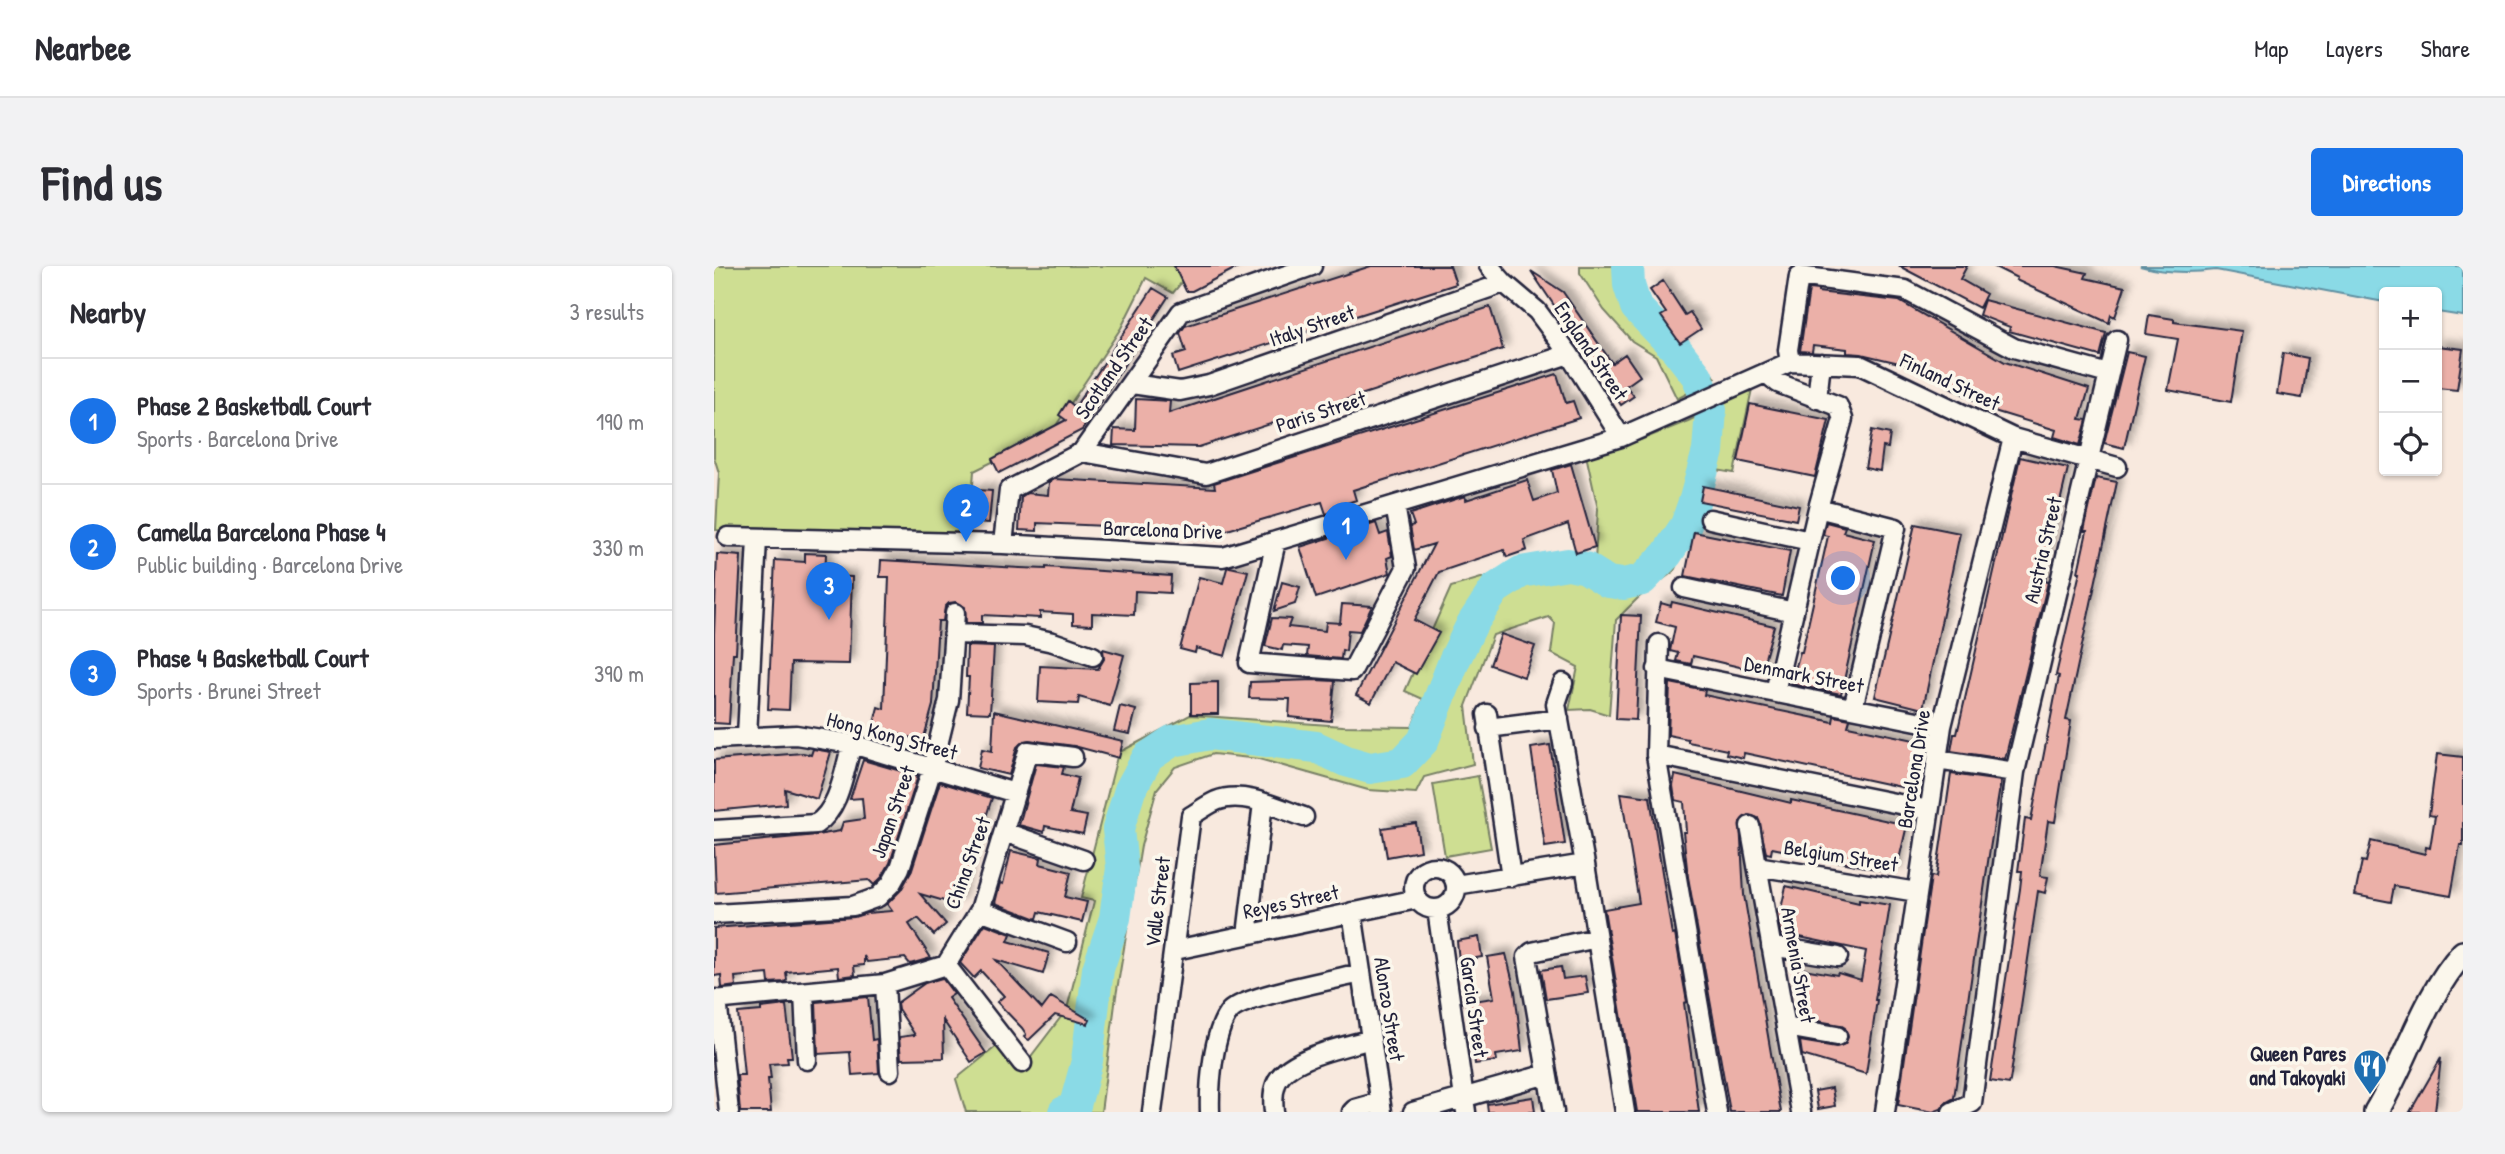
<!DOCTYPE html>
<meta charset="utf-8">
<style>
:root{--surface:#fff;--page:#f2f2f3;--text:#2b2b33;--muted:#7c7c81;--line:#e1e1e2;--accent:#1a73e8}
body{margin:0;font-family:"Patrick Hand",sans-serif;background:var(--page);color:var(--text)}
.controls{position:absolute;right:21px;top:21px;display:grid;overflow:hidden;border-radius:7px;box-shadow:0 2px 5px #0004}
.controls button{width:63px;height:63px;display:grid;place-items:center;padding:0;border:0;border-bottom:2px solid var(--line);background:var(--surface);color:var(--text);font:35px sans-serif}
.you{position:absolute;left:1130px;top:313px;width:24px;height:24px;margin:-18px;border:5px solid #fff;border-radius:50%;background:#1a73e8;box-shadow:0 0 0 10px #1a73e833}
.badge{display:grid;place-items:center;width:46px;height:46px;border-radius:50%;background:var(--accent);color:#fff;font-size:23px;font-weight:700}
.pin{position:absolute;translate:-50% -58px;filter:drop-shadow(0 2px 4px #0008)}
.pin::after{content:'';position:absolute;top:37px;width:24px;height:21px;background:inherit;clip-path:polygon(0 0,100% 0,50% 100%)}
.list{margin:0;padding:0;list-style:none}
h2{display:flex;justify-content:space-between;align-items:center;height:91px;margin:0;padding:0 28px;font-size:30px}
h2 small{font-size:23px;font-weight:400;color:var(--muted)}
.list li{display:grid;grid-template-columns:46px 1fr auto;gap:21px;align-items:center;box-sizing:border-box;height:126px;padding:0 28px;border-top:2px solid var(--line)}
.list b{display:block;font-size:26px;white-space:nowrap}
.list p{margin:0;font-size:23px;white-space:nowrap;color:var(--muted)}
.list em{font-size:23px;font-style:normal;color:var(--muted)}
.icon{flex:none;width:38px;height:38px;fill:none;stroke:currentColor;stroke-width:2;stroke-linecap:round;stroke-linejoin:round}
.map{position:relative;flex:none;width:1749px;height:846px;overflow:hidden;border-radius:7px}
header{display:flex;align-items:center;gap:42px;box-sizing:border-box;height:98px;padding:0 35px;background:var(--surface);border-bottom:2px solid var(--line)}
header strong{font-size:33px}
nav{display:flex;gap:38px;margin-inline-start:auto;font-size:24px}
.intro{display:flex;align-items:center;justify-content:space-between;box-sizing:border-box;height:168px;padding:0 42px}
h1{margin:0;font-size:49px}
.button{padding:18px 32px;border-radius:7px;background:var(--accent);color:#fff;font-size:24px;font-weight:700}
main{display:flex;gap:42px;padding:0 42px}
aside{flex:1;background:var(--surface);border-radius:7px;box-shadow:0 2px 5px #0004}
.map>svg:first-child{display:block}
</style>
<header>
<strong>Nearbee</strong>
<nav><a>Map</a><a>Layers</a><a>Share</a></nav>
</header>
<div class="intro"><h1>Find us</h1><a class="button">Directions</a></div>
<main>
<aside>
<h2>Nearby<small>3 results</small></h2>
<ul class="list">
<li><span class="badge">1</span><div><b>Phase 2 Basketball Court</b><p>Sports · Barcelona Drive</p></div><em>190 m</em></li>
<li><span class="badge">2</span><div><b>Camella Barcelona Phase 4</b><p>Public building · Barcelona Drive</p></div><em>330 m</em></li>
<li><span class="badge">3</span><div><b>Phase 4 Basketball Court</b><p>Sports · Brunei Street</p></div><em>390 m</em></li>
</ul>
</aside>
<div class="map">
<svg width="1749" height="846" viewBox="0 0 1749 846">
<defs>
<filter id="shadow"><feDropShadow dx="6" dy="-6" stdDeviation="3.5" flood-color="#0004"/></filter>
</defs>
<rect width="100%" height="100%" fill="#f8e9de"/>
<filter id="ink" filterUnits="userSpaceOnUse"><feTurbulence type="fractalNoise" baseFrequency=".0143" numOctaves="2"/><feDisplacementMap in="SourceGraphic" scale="14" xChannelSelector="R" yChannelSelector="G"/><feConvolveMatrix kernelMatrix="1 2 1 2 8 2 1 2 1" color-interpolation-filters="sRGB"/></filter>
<g filter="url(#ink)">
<!-- green -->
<path fill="#cede92" stroke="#788066" stroke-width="2" d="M0,0h481l-22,27 -27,-15 -25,50 -70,105 -77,38 -5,66 -253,-7 3,-57 -5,-16z
M866,0h56l2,21 14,28 64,63 -39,21 -21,-43 -24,-15 -28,-31 -24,-37z
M1038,123l-18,84 -17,-3 -43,101 -36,27 -22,22 -7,95 -19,-6 -21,1 9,-43 -27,-14 4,-30 -6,-6 -56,18 -27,71 7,58 -49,13 -8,16 -48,-3 -109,-31 -46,-5 -38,13 -18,22 -16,57 -25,150 -15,116h-135l-10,-33 42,-34 24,23 45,-59 27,-108 -13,-3 37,-145 72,-38 153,11 69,1 11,-28 -18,-8 46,-104 73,-22 43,-8 28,4 3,-52 -12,-54 52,-14 50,-20z
M764,510l13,72 -46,8 -12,-72z"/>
<!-- water -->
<path fill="#8adae6" stroke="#6090a2" stroke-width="2" d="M1426,0h323v50l-26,-4v-20h-53v10l-168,-32c-25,3 -52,3 -76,-4z"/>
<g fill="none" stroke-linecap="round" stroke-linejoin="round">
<!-- river -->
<path stroke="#8adae6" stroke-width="32" d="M350,846l10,-3 13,-48 11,-92 17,-51 7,-50 -4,-39 12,-39 18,-33 24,-16 38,-7 106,13 30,14 24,7 32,-5 21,-22 31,-80 18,-37 23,-35 26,-17 47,-8 18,4 22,14 15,2 19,-4 25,-26 19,-29 9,-26 13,-48 3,-41 -14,-34 -21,-27 -40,-42 -7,-22 -1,-19"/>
</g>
<!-- building -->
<path fill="#ebb0a8" stroke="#22223b" stroke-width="2" filter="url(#shadow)" d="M460,0h66l-48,25h-6z
M657,0h79l6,18 -278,89 -5,-17 13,-4 -6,-19 5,-7z
M1185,0h68l-7,13 26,15 -7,14z
M1279,0h62l32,7 -2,5 40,9 -10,30 -4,-2 -2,8 -93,-43 1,-2z
M817,5l32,21 49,71 13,-9 15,22 -14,10 8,10 -13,9z
M949,15l22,34 5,-3 11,17 -21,14 -19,-27 5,-3 -16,-23z
M439,22l15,9 -86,133 -83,43 -7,-14 74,-39 -7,-5 9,-14 7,6z
M1095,23l9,1v2l81,9 106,61 84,27 -9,30 7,1 -7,25 -26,-8 2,-7 -62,-19 -82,-45 -51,-12 -14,-1v-4l-34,-4 -1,7 -12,-1z
M1270,34l122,33 -6,23 -91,-25 1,-4 -31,-12z
M776,41l13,42 -304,98 -86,-2 1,-16 21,1 1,-31 34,2 -1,12z
M1435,49l25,4v3l68,9 -11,71 -63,-12 10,-51 -32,-5z
M1723,80l26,3 -6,41 -20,-2z
M1413,86l18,4 -21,92 -20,-5z
M1569,87l25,5 -6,40 -25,-4z
M843,108l9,29 7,-2 6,17 -226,72 3,10 -18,6 2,4 -14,4 -4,-12 -98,29 -187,-8v8l-18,-1 2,-33 6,-4 21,2 1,-13 5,-3 161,9 -1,-5z
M1036,138l79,16 -14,57 -77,-16z
M1158,164l18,4 -2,14 -5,-1 -3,24 -15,-3z
M1306,191l48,11 -24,103h2l-1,10 3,1 -43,177 -54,-8 3,-17h3z
M857,198l24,83 -19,6 -8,-29 -44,16 3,10 -20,7 -3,-7 -65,22 -25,48 25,13 -23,41 -24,-12 -21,41 -15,-8 78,-151 -20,6 -4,-24 4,-1 -4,-11 55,-18 1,4 61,-20 7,21 23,-8 -5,-23z
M1382,212l21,4 -51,238 5,1 -16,101 -7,-1 -8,55 8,1 -3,16 -7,-2 -28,190 -1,3 -19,-3 30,-192 2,-18h-4l7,-52 6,1 28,-144 -3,-1 24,-103h-2l9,-41h-3z
M989,220l96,20 -3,14 -96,-19z
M262,224l16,1 -3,32 -16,-1z
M1112,256l19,5 -2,5 32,8 -34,154 -50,-10 9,-32h2l26,-116 -5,-1z
M662,257l4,12 8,-3 4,24 -5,2 3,15 -74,25 -16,-51z
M1201,258l45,9 -37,176 -48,-12z
M980,266l96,19 -8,45 -97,-20z
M91,287l21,1 -1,22 27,1 -3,87 -58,-1 -2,47 -21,-1 7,-149 30,2z
M3,288l24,2 -5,97h-3l-4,71 -15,-1v-89z
M167,294l139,8 26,1v-2l125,9 -1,17 -35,-2 -1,24 -42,-2v12l-19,-1v-10l-33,-2v6l-58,-3v8h-16l-1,-16 -9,-5 -7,1 -4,4 -2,14h-5l-5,84 -10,36 -50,-14 5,-20 6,2 1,-28 4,-104h-9z
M516,301l18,4 -23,85 -29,-8 -1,5 -15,-4 19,-72 24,6 4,-15z
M568,316l18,5 -5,17 -21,7z
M958,336l102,24 -13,46 -68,-16 -2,8 -15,-3 2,-8 -8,-2 5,-24 -19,-5 5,-19 10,3z
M628,338l30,2 -12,25 -12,-1 -2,21 -4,-1 -1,9 -34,-3 1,-9 -25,-2 -1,5 -17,-4 7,-28 19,1 -3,8 37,4 1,-9 14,1z
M907,349l20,1 -5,104 -20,-1z
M787,368l34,12 -11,31 -34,-12z
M253,380l27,1 -4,66 -23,-1 2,-35h-3z
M389,383l21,6 -14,51 -31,-9 -1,7 -40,-2 2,-36 58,3 6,-10z
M601,414l20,1 -4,40 -42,-4 1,-18 -41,-1 1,-16z
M504,416v32h-27v-31z
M956,417l35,7 -1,5 111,23 18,4 1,-6 16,3 -2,7 71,15 -9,48 -166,-36 -1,5 -17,-4 1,-4 -39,-8v-3l-20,-4z
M406,440l16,4 -6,24 -16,-3z
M280,445l129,30 -4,17 -45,-12 -45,-6 -5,1 -7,6 -8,28 -31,-7 4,-19 10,2z
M836,479l15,99 -20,3 -14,-99z
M99,483l18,3 -14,47 -32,-10 1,15 -72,7v-51l89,-7 8,2z
M1723,488l26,3v88h-3l-9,51 -57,-10 -3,16 -36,-7 7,-34 4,1 5,-21 54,13 1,-7 4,1 5,-32 -6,-1z
M149,494l55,16 -28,87 -8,14 -8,8 -5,-5 -153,13 -2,-48 103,-10 23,-4 3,-9 21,-3 -2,-21 -12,1z
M322,498l28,3 -2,7 16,4 -8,35 17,3 -4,18 -38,-8 -1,6 -25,-7z
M1237,508l50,7 -12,74 -35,243 -7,4 -6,7 -8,3 -35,-7 33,-229 5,1z
M961,509l116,28v-3l116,25 -11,48 -124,-25 -1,6 -5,-1 -8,-35 -9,-3 -9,7 4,73 37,217h-51l-42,-235 -5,-45h3l-2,-30 -9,-2 -2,-14z
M226,516l52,16 -34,107 -38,-11 26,30 -12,11 -16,-17 -9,6 22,34 -21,6 -5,-6 -38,4 -3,-6v9l-10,1 1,9 -16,2 -1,-10 -52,5 1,8 -3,2 -15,1 -1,-9 -33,3 1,9 -14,2 -1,-13 -7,1v-48l140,-11 13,-4 25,-2 -5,-7 14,-14 10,-18z
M907,527l29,4 22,138 3,-1 12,68 -3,1 15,109h-62l-33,-203 35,-6z
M702,557l4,28 -33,6 -5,-29z
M297,585l30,7 -1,6 31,8 -6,25 22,5 -5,20 -43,-10 -2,7 -42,-16 5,-20 3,1z
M1072,620l73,17v-3l31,5 -15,95h2l-11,74 -64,-19 -2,-14 36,6 9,-3 3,-7 -3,-9 -5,-3 -39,-7 1,-3 -4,-2 7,-29 -11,-2 4,-14 39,7 1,-2 23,7 5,-29 -76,-16 -1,3 -8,-2 -4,-22 1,-5h3z
M271,658l26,10 -3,7 41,12 -6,21 -47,-14 46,49 9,-12 39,23 -2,4 -33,-9 -26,25 -5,-3 2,-3 -4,-6 -25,-26 7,-6 -23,-25 -7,7 -14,-15z
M765,671l3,20 -23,4 -2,-20z
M792,688l9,37 7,60 -26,4 1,6 -22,3 -9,-62 28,-4 -7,-41z
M847,701l2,12 22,-3 3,17 -42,6 -5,-29z
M228,712l12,16 -6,4 38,55 -15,9 -28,-42 1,38 -43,1 -2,-22 16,-2 -17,-26 -1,-6 28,-20z
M154,731l4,43 5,-1 2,34 -27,2 -2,-23 -32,2 -2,-52z
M72,739l6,52h-5l1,6 -19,1 2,15h-3l3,33h-31l-3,-37h7l-6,-62 23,-2v-3z
M1727,792l-6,54h-25z
M1118,822l3,18 -17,3 -3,-18z
M819,831l2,15h-47l-1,-8z"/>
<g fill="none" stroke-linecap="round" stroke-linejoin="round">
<!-- minor casing -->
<g stroke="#22223b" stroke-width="23">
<path id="minor" d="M775,0l15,17 33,28 32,43 52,83
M1076,96l-2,-12 11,-74 106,14 109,58 94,26
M1052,107l12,10 60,23 5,13 -25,89 -43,184
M418,118l48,7 29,-6 295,-102
M1103,133l4,-36
M368,186l124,22 363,-120
M1104,242l78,20 -43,180
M996,253l100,22
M14,271l275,7 220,13 398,-120 169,-75 70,3 153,73 104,29
M562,275l-27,122 103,8 54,-103 -11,-63
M289,278l6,-54 73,-38 99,-140 131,-46
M970,322l110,24
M240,368l71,2 28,6 40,14
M945,378l-3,111 61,357
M943,403l285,57
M849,417l-7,21 29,160 40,248
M773,448l24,163
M774,462l71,-9
M33,470l10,-197
M0,473l82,-4 56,9 163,49
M942,489l273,55
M1223,494l78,12
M1036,560l51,286
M0,564l102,-6c24,-15 28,-54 36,-80
M290,566l80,28
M1043,600l160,26
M700 622a21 21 0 1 1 42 0a21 21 0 1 1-42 0Z
M742,619l129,-21
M723,643l29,203
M266,644l87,32
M638,646l30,200
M0,648l139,-8 25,-9 13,-13 9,-16 32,-99 17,-69 6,-87
M533,669l16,-132
M1057,680l67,11
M461,684l242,-51
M232,699l76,98
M171,718l5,87
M90,726l3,68
M3,733l12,113
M0,734l171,-16 61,-19 34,-55 48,-159 45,6
M1072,761l51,9
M438,846l39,-296c8,-5 16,-11 25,-15 27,-11 62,7 88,16
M496,846c-1,-26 3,-81 20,-101 14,-15 106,-32 131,-38
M560,846c-1,-8 -1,-20 2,-28 10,-27 70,-37 95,-45
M638,846l3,-3 25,-7
M699,846l134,-38
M840,846l-27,-155 5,-5 65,-14
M1171,846l57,-386 71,-288
M1238,846l20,-9 43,-331 102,-432"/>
</g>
<!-- major casing -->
<g stroke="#22223b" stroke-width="28">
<path id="major" d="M1662,846c30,-50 48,-116 87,-159"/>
</g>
<!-- minor -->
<use href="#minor" stroke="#fbf7ec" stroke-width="18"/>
<!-- major -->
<use href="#major" stroke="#fbf7ec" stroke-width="23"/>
</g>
</g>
<!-- icons -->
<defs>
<g id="restaurant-pin" transform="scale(1.75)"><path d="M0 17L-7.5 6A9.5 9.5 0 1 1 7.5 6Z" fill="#1f6fb2" stroke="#fbf7ec"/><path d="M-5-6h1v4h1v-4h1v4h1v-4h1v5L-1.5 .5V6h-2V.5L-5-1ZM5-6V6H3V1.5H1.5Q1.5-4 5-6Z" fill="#fff"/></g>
</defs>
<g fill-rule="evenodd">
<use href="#restaurant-pin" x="1656" y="800"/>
</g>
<g text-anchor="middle" stroke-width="7" stroke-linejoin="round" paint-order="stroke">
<!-- street labels -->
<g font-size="21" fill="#22223b" stroke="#fbf7ec">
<text transform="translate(598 60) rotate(-19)" y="7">Italy Street</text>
<text transform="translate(877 85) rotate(56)" y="7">England Street</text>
<text transform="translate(400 102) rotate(-55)" y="7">Scotland Street</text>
<text transform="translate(1236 116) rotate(25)" y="7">Finland Street</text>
<text transform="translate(607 146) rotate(-18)" y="7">Paris Street</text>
<text transform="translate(449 264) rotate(2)" y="7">Barcelona Drive</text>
<text transform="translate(1329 284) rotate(-77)" y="7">Austria Street</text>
<text transform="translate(1090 409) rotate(11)" y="7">Denmark Street</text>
<text transform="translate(178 470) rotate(15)" y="7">Hong Kong Street</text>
<text transform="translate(1200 503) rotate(-81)" y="7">Barcelona Drive</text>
<text transform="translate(179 546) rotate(-71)" y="7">Japan Street</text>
<text transform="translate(1127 590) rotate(9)" y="7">Belgium Street</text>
<text transform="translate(254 597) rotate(-70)" y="7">China Street</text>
<text transform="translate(444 636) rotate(-83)" y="7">Valle Street</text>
<text transform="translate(577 636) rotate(-12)" y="7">Reyes Street</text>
<text transform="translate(1084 699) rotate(80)" y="7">Armenia Street</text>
<text transform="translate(760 741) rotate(82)" y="7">Garcia Street</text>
<text transform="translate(675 743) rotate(81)" y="7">Alonzo Street</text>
</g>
<!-- poi labels -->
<g font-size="21" font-weight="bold" fill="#22223b" stroke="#fbf7ec" text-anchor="end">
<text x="1632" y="795">Queen Pares<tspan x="1632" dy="24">and Takoyaki</tspan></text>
</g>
</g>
</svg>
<div class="controls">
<button>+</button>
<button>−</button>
<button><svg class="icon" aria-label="locate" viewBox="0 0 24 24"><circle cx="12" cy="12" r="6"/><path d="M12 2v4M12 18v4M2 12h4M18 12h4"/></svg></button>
</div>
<div class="you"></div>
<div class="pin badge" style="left:632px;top:294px">1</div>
<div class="pin badge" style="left:252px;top:276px">2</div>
<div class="pin badge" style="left:115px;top:354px">3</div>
</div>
</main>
